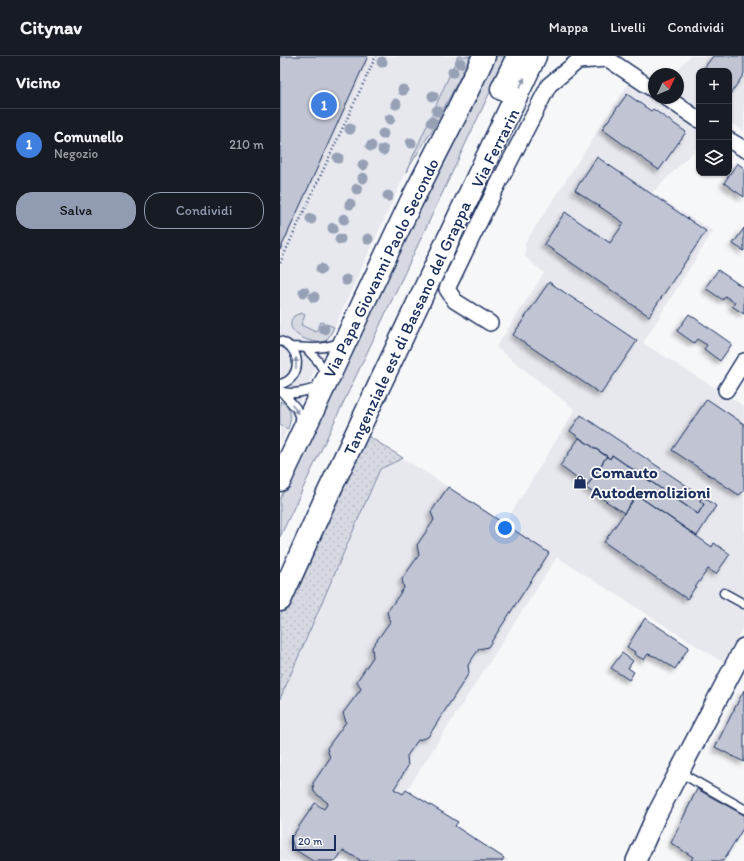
<!DOCTYPE html>
<html lang="it">
<meta charset="utf-8">
<style>
:root{--surface:#171b24;--page:#242831;--text:#f1f3f6;--muted:#9ea1a6;--line:#363941;--accent:#919bb2}
body{margin:0;font-family:Itim,sans-serif;background:var(--page);color:var(--text)}
.controls{position:absolute;right:12px;top:12px;display:grid;overflow:hidden;border-radius:8px;box-shadow:0 1px 3px #0004}
.controls button{width:36px;height:36px;display:grid;place-items:center;padding:0;border:0;border-bottom:1px solid var(--line);background:var(--surface);color:var(--text);font:20px sans-serif}
.compass{position:absolute;left:368px;top:12px;width:36px;height:36px;border-radius:50%;background:var(--surface);box-shadow:0 1px 3px #0004;rotate:46deg}
.scale{position:absolute;left:12px;bottom:10px;width:44px;box-sizing:border-box;padding-left:4px;border:2px solid #1b2f5e;border-top:0;font-size:11px;line-height:14px;white-space:nowrap;color:#1b2f5e;-webkit-text-stroke:3px #fff;paint-order:stroke}
.you{position:absolute;left:225px;top:472px;width:14px;height:14px;margin:-10px;border:3px solid #fff;border-radius:50%;background:#1a73e8;box-shadow:0 0 0 6px #1a73e833}
.badge{display:grid;place-items:center;width:26px;height:26px;border-radius:50%;background:var(--accent);color:#fff;font-size:13px;font-weight:700}
.pin{position:absolute;translate:-50% -50%;border:2px solid #fff;box-shadow:0 1px 4px #0006}
.list{margin:0;padding:0;list-style:none}
h2{display:flex;justify-content:space-between;align-items:center;height:52px;margin:0;padding:0 16px;font-size:17px}
h2 small{font-size:13px;font-weight:400;color:var(--muted)}
.list li{display:grid;grid-template-columns:26px 1fr auto;gap:12px;align-items:center;box-sizing:border-box;height:72px;padding:0 16px;border-top:1px solid var(--line)}
.list b{display:block;font-size:15px;white-space:nowrap}
.list p{margin:0;font-size:13px;white-space:nowrap;color:var(--muted)}
.list em{font-size:13px;font-style:normal;color:var(--muted)}
.actions{display:flex;gap:8px;padding:12px 16px}
.actions a{flex:1;padding:9px 0;border:1px solid var(--accent);border-radius:16px;text-align:center;font-size:14px;color:var(--accent)}
.actions .main{background:var(--accent);color:#111}
.icon{flex:none;width:22px;height:22px;fill:none;stroke:currentColor;stroke-width:2;stroke-linecap:round;stroke-linejoin:round}
.map{position:relative;flex:none;width:464px;height:805px;overflow:hidden}
header{display:flex;align-items:center;gap:24px;box-sizing:border-box;height:56px;padding:0 20px;background:var(--surface);border-bottom:1px solid var(--line)}
header strong{font-size:19px}
nav{display:flex;gap:22px;margin-inline-start:auto;font-size:14px}
main{display:flex}
aside{flex:1;background:var(--surface)}
.map>svg:first-child{display:block}
</style>
<header>
<strong>Citynav</strong>
<nav><a>Mappa</a><a>Livelli</a><a>Condividi</a></nav>
</header>
<main>
<aside>
<h2>Vicino<small></small></h2>
<ul class="list">
<li><span class="badge" style="background:#3f7fe0">1</span><div><b>Comunello</b><p>Negozio</p></div><em>210 m</em></li>
</ul>
<div class="actions"><a class="main">Salva</a><a>Condividi</a></div>
</aside>
<div class="map">
<svg width="464" height="805" viewBox="0 0 464 805">
<defs>
<pattern id="garden-dots" width="8" height="8" patternUnits="userSpaceOnUse"><rect width="8" height="8" fill="#d6d9e2"/><path d="M2 2h.1M6 6h.1" fill="none" stroke="#b7bbc4" stroke-width="1.8" stroke-linecap="round"/></pattern>
<filter id="shadow"><feDropShadow dx="-3.5" dy="3.5" stdDeviation="2" flood-color="#0004"/></filter>
</defs>
<rect width="100%" height="100%" fill="#f6f7f9"/>
<filter id="ink" filterUnits="userSpaceOnUse"><feTurbulence type="fractalNoise" baseFrequency=".025" numOctaves="2"/><feDisplacementMap in="SourceGraphic" scale="8" xChannelSelector="R" yChannelSelector="G"/><feConvolveMatrix kernelMatrix="1 2 1 2 8 2 1 2 1" color-interpolation-filters="sRGB"/></filter>
<g filter="url(#ink)">
<!-- built -->
<path fill="#e6e8ee" d="M0,0h191l-37,71 -28,45 -126,273z
M410,0h54v75l-15,-9v-51h-30v75l-47,47 61,38 -70,112 101,63v219l-20,38 -167,-106 -152,236 104,68h-229v-162l100,-230 23,-11 102,65 70,-113 -79,-63 48,-74 -19,-16v-14l110,-169 19,4v20h24v-24h-4z"/>
<!-- grass -->
<path fill="#d6d9e2" stroke="#7884a0" d="M178,0h13l-37,71 -28,45z
M210,0h17l-227,481v-38z
M21,257l4,2 -4,10 15,7 5,-10 13,5c-2,5 -5,11 -9,14 -10,5 -45,-8 -31,-25z
M0,345c12,6 12,16 8,28l-8,-4z"/>
<!-- garden -->
<path fill="url(#garden-dots)" stroke="#7884a0" d="M85,378l38,24 -23,11 -100,230v-83z"/>
<!-- building -->
<path fill="#c0c4d3" stroke="#1b2f5e" filter="url(#shadow)" d="M0,0h88l-88,194z
M433,0h31v18l-13,19 -2,-1v-21h-27z
M347,38l24,17 2,-2 33,23 -27,38 -57,-41z
M317,101l109,74 -57,85 -105,-72 21,-32 45,31 14,-20 -49,-33z
M457,107l7,5v29l-20,-14z
M464,172v23l-11,-7z
M438,214l26,18v26l-12,-8 3,-3 -10,-7 -2,4 -18,-12z
M269,226l88,59 -36,53 -88,-59z
M409,258l43,30 -12,17 -16,-12 3,-4 -10,-6 -3,4 -17,-12z
M427,343l37,25v67l-5,4 -67,-45z
M301,359l121,81 -2,5 4,3 -6,10 -86,-59 -2,4 -40,-28z
M299,382l28,18 -20,30 -27,-20z
M332,399l86,59 6,-10 -4,-3 2,-5 14,10 -19,30 -60,-41 -13,18 -38,-25 21,-32 3,3z
M168,431l101,66 -61,94 -9,2 -11,16 1,8 -41,64 -10,3 -11,16 1,10 -14,23 9,5 3,-4 52,32 -3,4 49,32 -2,3h-143l1,-1 -17,-10 -7,11h-23l-19,-12 -3,-11 24,-35 9,6 4,-6 -14,-11 -1,-9 17,-25 -3,-10 19,-26 -3,-9 18,-24 -4,-8 16,-24 -1,-10 18,-25 -3,-10 17,-24 -2,-9 17,-24 -2,-10 17,-25 -3,-8z
M357,439l75,52 2,-4 16,11 -14,20 -8,-5 -21,30 -83,-57z
M365,562l44,29 -14,22 -18,-12 -9,-3 -4,6 -10,-6 1,-2 -8,-5z
M342,597l11,8 -5,7 6,4 -5,8 -18,-12z
M464,634v72l-29,-15z
M417,733l47,26v12l-21,34h-32l2,-4 -22,-14z"/>
<g fill="none" stroke-linecap="round" stroke-linejoin="round">
<!-- service casing -->
<g stroke="#1b2f5e" stroke-width="11">
<path id="service" d="M0,285c22,6 23,38 0,43
M11,291c17,1 33,3 49,-5
M26,292l12,13 9,15
M0,335c12,5 29,0 40,-5
M2,336l14,16 6,15
M444,537l20,11
M399,716l65,37"/>
</g>
<!-- minor casing -->
<g stroke="#1b2f5e" stroke-width="18">
<path id="minor" d="M387,42l32,22
M449,84l15,9
M210,267l-35,-22 -8,-12 46,-95 56,-109 29,-24 30,-2 46,31
M446,334l18,-29"/>
</g>
<!-- tertiary casing -->
<g stroke="#1b2f5e" stroke-width="22">
<path id="tertiary" d="M356,805l20,-45 88,-168"/>
</g>
<!-- primary casing -->
<g stroke="#1b2f5e" stroke-width="25">
<path id="primary" d="M0,424l131,-278 45,-88 28,-58"/>
</g>
<!-- trunk casing -->
<g stroke="#1b2f5e" stroke-width="25">
<path id="trunk" d="M222,33l16,-33
M0,544l45,-100 210,-444"/>
</g>
<!-- path -->
<path stroke="#1b2f5e" stroke-width="2.5" stroke-dasharray="1 3" stroke-linecap="butt" d="M0,207l96,-207"/>
<!-- service -->
<use href="#service" stroke="#fff" stroke-width="8"/>
<!-- minor -->
<use href="#minor" stroke="#fff" stroke-width="15"/>
<!-- tertiary -->
<use href="#tertiary" stroke="#fff" stroke-width="19"/>
<!-- primary -->
<use href="#primary" stroke="#fff" stroke-width="22"/>
<!-- trunk -->
<use href="#trunk" stroke="#fff" stroke-width="22"/>
</g>
<!-- trees -->
<g fill="#97a1b6">
<circle cx="102" cy="6" r="5.5"/>
<circle cx="180" cy="7" r="5.5"/>
<circle cx="173" cy="16" r="5.5"/>
<circle cx="123" cy="34" r="5.5"/>
<circle cx="153" cy="40" r="5.5"/>
<circle cx="116" cy="48" r="5.5"/>
<circle cx="157" cy="55" r="5.5"/>
<circle cx="110" cy="63" r="5.5"/>
<circle cx="152" cy="66" r="5.5"/>
<circle cx="70" cy="73" r="5.5"/>
<circle cx="103" cy="78" r="5.5"/>
<circle cx="131" cy="87" r="5.5"/>
<circle cx="91" cy="90" r="5.5"/>
<circle cx="103" cy="94" r="5.5"/>
<circle cx="58" cy="102" r="5.5"/>
<circle cx="83" cy="109" r="5.5"/>
<circle cx="83" cy="122" r="5.5"/>
<circle cx="77" cy="133" r="5.5"/>
<circle cx="108" cy="140" r="5.5"/>
<circle cx="70" cy="148" r="5.5"/>
<circle cx="31" cy="163" r="5.5"/>
<circle cx="64" cy="163" r="5.5"/>
<circle cx="53" cy="172" r="5.5"/>
<circle cx="60" cy="183" r="5.5"/>
<circle cx="88" cy="183" r="5.5"/>
<circle cx="41" cy="213" r="5.5"/>
<circle cx="66" cy="224" r="5.5"/>
<circle cx="24" cy="236" r="5.5"/>
<circle cx="34" cy="241" r="5.5"/>
<circle cx="44" cy="273" r="5.5"/>
</g>
<!-- one-way arrows -->
<defs><path id="oneway-solid" d="M-6-.8H1V-3.2L6.5 0L1 3.2V.8H-6Z"/></defs>
<g fill="#8d97ae">
<use href="#oneway-solid" transform="translate(242 27) rotate(-65)"/>
<use href="#oneway-solid" transform="translate(16 307) rotate(-90)"/>
<use href="#oneway-solid" transform="translate(15 353) rotate(59)"/>
</g>
</g>
<!-- icons -->
<defs>
<g id="shop-bare" transform="scale(1.08)"><path d="M-5-2.5h2.3a2.7 3.5 0 0 1 5.4 0H5L5.5 6h-11ZM-1.5-2.5h3a1.5 2.3 0 0 0-3 0Z" fill="#1b2f5e" stroke="#fff" stroke-width="2.5" paint-order="stroke"/></g>
</defs>
<g fill-rule="evenodd">
<use href="#shop-bare" x="300" y="426"/>
</g>
<g text-anchor="middle" stroke-width="3.5" stroke-linejoin="round" paint-order="stroke">
<!-- street labels -->
<g font-size="17" fill="#1b2f5e" stroke="#fff">
<text transform="translate(215 92) rotate(-63)" y="6">Via Ferrarin</text>
<text transform="translate(101 212) rotate(-64)" y="6">Via Papa Giovanni Paolo Secondo</text>
<text transform="translate(127 272) rotate(-65)" y="6">Tangenziale est di Bassano del Grappa</text>
</g>
<!-- poi labels -->
<g font-size="17" font-weight="bold" fill="#1b2f5e" stroke="#fff" text-anchor="start">
<text x="311" y="422">Comauto<tspan x="311" dy="20">Autodemolizioni</tspan></text>
</g>
</g>
</svg>
<div class="controls">
<button>+</button>
<button>−</button>
<button><svg class="icon" aria-label="layers" viewBox="0 0 24 24"><path d="M12 4l9 5-9 5-9-5zM3 14l9 5 9-5"/></svg></button>
</div>
<svg class="compass" viewBox="-18 -18 36 36"><path d="M0-13l5 13h-10z" fill="#e53935"/><path d="M0 13l5-13h-10z" fill="#9ea1a6"/></svg>
<div class="scale">20 m</div>
<div class="you"></div>
<div class="pin badge" style="left:44px;top:49px;background:#3f7fe0">1</div>
</div>
</main>
